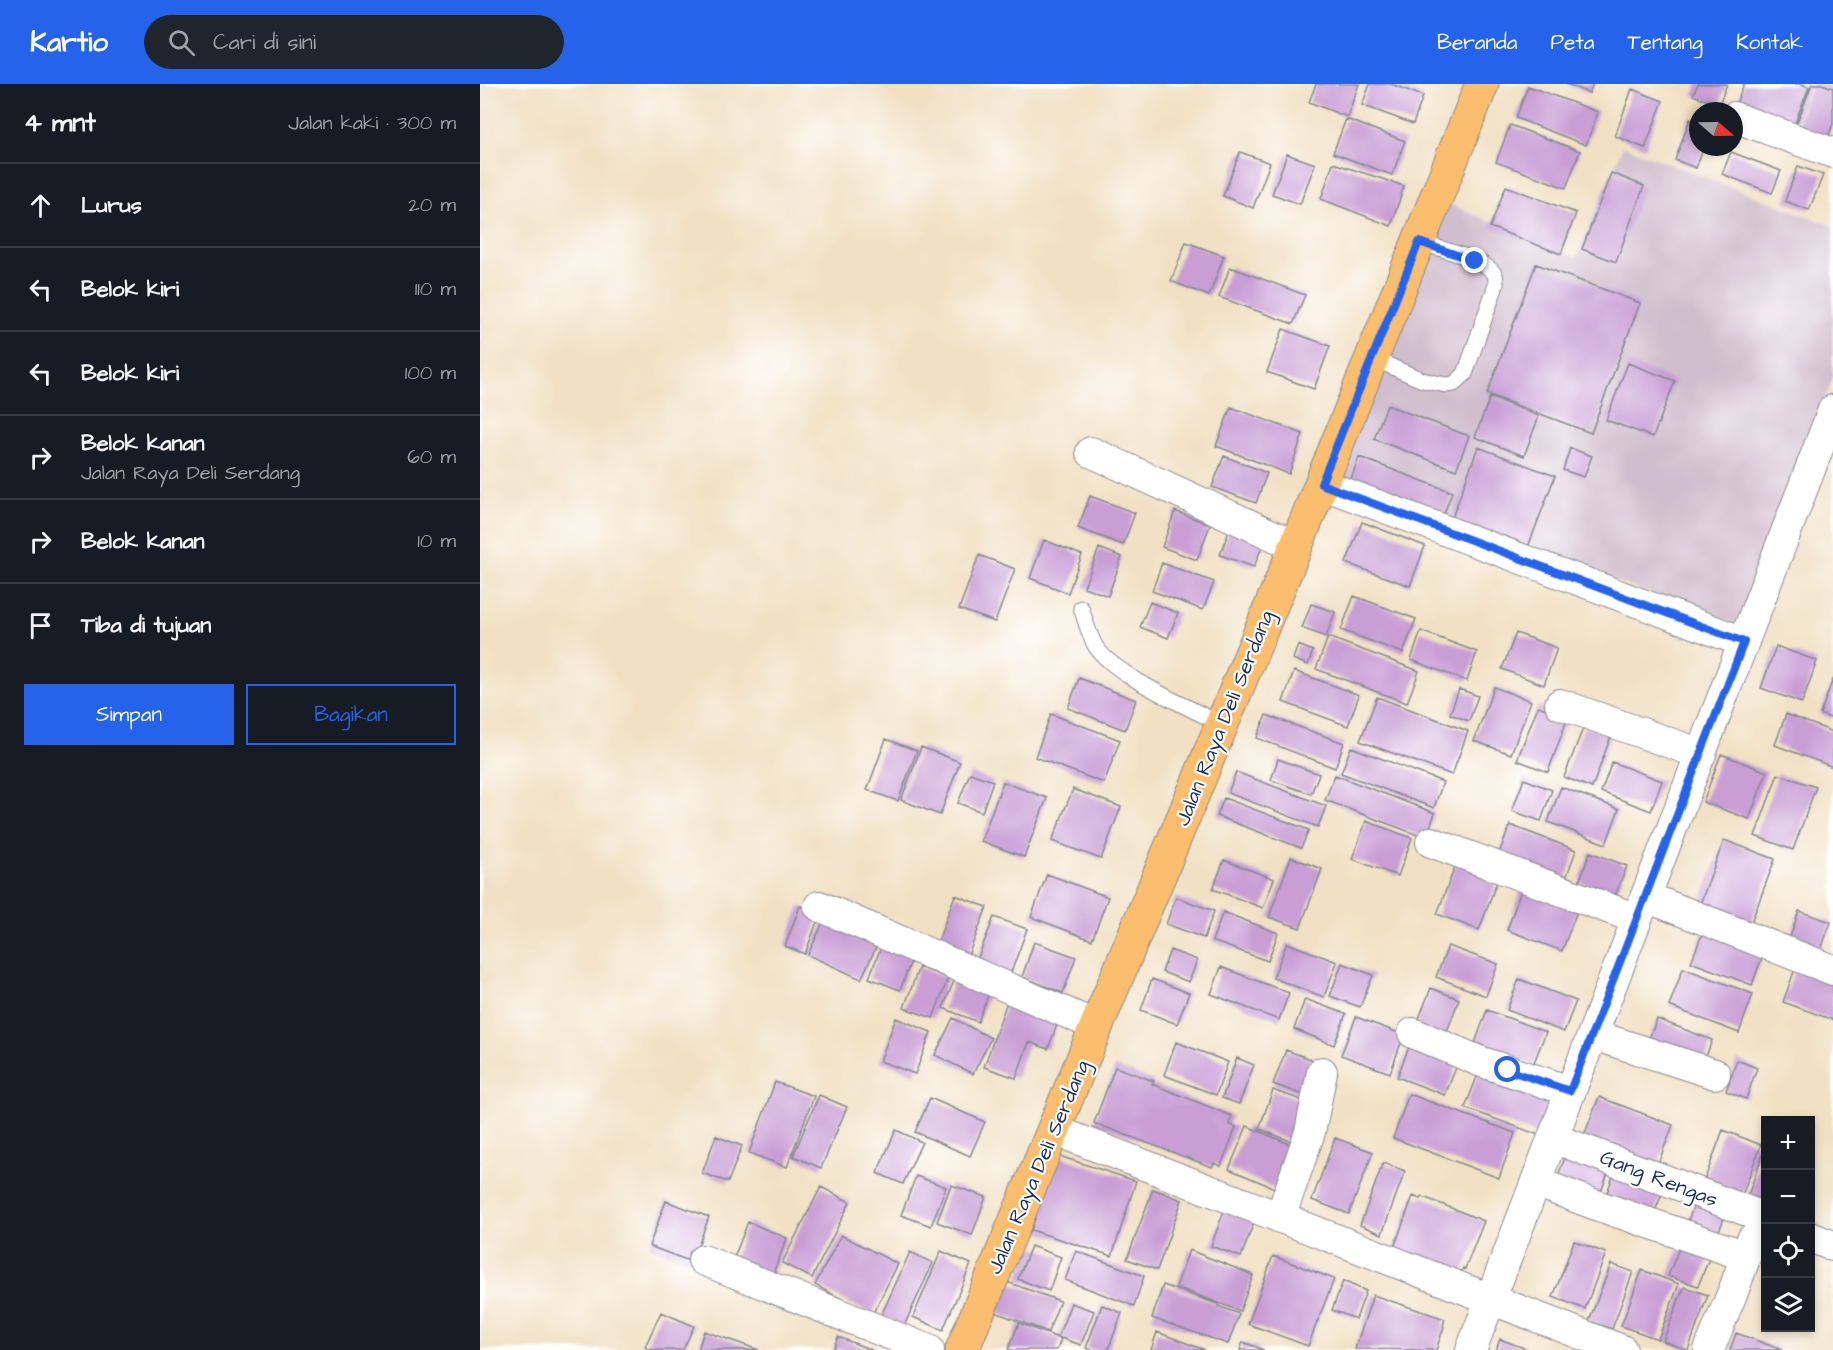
<!DOCTYPE html>
<html lang="id">
<meta charset="utf-8">
<style>
:root{--surface:#171b24;--page:#20242c;--text:#f1f3f6;--muted:#9ea1a6;--line:#363941;--accent:#2563eb}
body{margin:0;font-family:"Architects Daughter",sans-serif;background:var(--page);color:var(--text)}
.controls{position:absolute;right:18px;bottom:18px;display:grid;overflow:hidden;border-radius:0px;box-shadow:0 3px 9px #0003}
.controls button{width:54px;height:54px;display:grid;place-items:center;padding:0;border:0;border-bottom:2px solid var(--line);background:var(--surface);color:var(--text);font:30px sans-serif}
.compass{position:absolute;left:1209px;top:18px;width:54px;height:54px;border-radius:50%;background:var(--surface);box-shadow:0 3px 9px #0003;rotate:110deg}
.stop{position:absolute;width:18px;height:18px;margin:-14px;border:4px solid #2563eb;border-radius:50%;background:#fff}
.stop.end{background:#2563eb;border-color:#fff;box-shadow:0 2px 6px #0008}
.list{margin:0;padding:0;list-style:none}
h2{display:flex;justify-content:space-between;align-items:center;height:78px;margin:0;padding:0 24px;font-size:26px}
h2 small{font-size:20px;font-weight:400;color:var(--muted)}
.list li{display:grid;grid-template-columns:39px 1fr auto;gap:18px;align-items:center;box-sizing:border-box;height:84px;padding:0 24px;border-top:2px solid var(--line)}
.list b{display:block;font-size:22px;white-space:nowrap}
.list p{margin:0;font-size:20px;white-space:nowrap;color:var(--muted)}
.list em{font-size:20px;font-style:normal;color:var(--muted)}
.actions{display:flex;gap:12px;padding:18px 24px}
.actions a{flex:1;padding:14px 0;border:2px solid var(--accent);border-radius:0px;text-align:center;font-size:21px;color:var(--accent)}
.actions .main{background:var(--accent);color:#fff}
.icon{flex:none;width:33px;height:33px;fill:none;stroke:currentColor;stroke-width:2;stroke-linecap:round;stroke-linejoin:round}
.map{position:relative;flex:none;width:1353px;height:1266px;overflow:hidden}
header{display:flex;align-items:center;gap:36px;box-sizing:border-box;height:84px;padding:0 30px;background:var(--accent);color:#fff}
header strong{font-size:28px}
nav{display:flex;gap:33px;margin-inline-start:auto;font-size:21px}
.search{width:420px;height:54px;background:var(--page);display:flex;align-items:center;gap:15px;box-sizing:border-box;padding:0 21px;border-radius:33px;color:var(--muted);font-size:22px}
main{display:flex}
aside{flex:1;background:var(--surface)}
.map>svg:first-child{display:block}
</style>
<header>
<strong>Kartio</strong>
<div class="search"><svg class="icon" aria-label="search" viewBox="0 0 24 24"><circle cx="10" cy="10" r="6"/><path d="M15 15l6 6"/></svg>Cari di sini</div>
<nav><a>Beranda</a><a>Peta</a><a>Tentang</a><a>Kontak</a></nav>
</header>
<main>
<aside>
<h2>4 mnt<small>Jalan kaki · 300 m</small></h2>
<ul class="list">
<li><svg class="icon" aria-label="ahead" viewBox="0 0 24 24"><path d="M12 20V5M6 11l6-6 6 6"/></svg><div><b>Lurus</b></div><em>20 m</em></li>
<li><svg class="icon" aria-label="left" viewBox="0 0 24 24"><path d="M17 20v-9H6M10 6l-5 5 5 5"/></svg><div><b>Belok kiri</b></div><em>110 m</em></li>
<li><svg class="icon" aria-label="left" viewBox="0 0 24 24"><path d="M17 20v-9H6M10 6l-5 5 5 5"/></svg><div><b>Belok kiri</b></div><em>100 m</em></li>
<li><svg class="icon" aria-label="right" viewBox="0 0 24 24"><path d="M7 20v-9h11M14 6l5 5-5 5"/></svg><div><b>Belok kanan</b><p>Jalan Raya Deli Serdang</p></div><em>60 m</em></li>
<li><svg class="icon" aria-label="right" viewBox="0 0 24 24"><path d="M7 20v-9h11M14 6l5 5-5 5"/></svg><div><b>Belok kanan</b></div><em>10 m</em></li>
<li><svg class="icon" aria-label="arrive" viewBox="0 0 24 24"><path d="M6 21V4h12l-3 4 3 4H6"/></svg><div><b>Tiba di tujuan</b></div></li>
</ul>
<div class="actions"><a class="main">Simpan</a><a>Bagikan</a></div>
</aside>
<div class="map">
<svg width="1353" height="1266" viewBox="0 0 1353 1266">
<rect width="100%" height="100%" fill="#fff"/>
<filter id="ink" filterUnits="userSpaceOnUse"><feTurbulence type="fractalNoise" baseFrequency=".0167" numOctaves="2"/><feDisplacementMap in="SourceGraphic" scale="12" xChannelSelector="R" yChannelSelector="G"/><feConvolveMatrix kernelMatrix="1 2 1 2 8 2 1 2 1" color-interpolation-filters="sRGB"/></filter>
<filter id="wash" filterUnits="userSpaceOnUse"><feTurbulence type="fractalNoise" baseFrequency=".008" numOctaves="4" result="noise"/><feDisplacementMap in="SourceGraphic" scale="24" xChannelSelector="R" yChannelSelector="G"/><feGaussianBlur stdDeviation="1.35" result="paint"/><feColorMatrix in="noise" values="0 0 0 0 0 0 0 0 0 0 0 0 0 0 0 0 0 1.4 0 .05"/><feComposite in="paint" operator="in"/></filter>
<g filter="url(#wash)">
<rect width="100%" height="100%" fill="#f1e0c3"/>
<!-- industrial -->
<path fill="#d0bdcd" d="M1143,62l210,80v151l-96,247 -403,-142 108,-281 135,57z"/>
<g id="blocks">
<!-- building -->
<path fill="#c89ed5" d="M836,0h43l-12,33 -38,-15z
M890,0h21l32,12 -10,28 -51,-19z
M1086,0h27l-4,9z
M1218,0h29l-8,21 -26,-10z
M1264,0h58l7,3 -16,41 -58,-22z
M1332,0h10l11,4v36l-5,13 -32,-12z
M1048,2l70,26 -12,33 -70,-27z
M1152,5l31,12 -18,47 -30,-12z
M866,35l59,22 -13,34 -59,-22z
M1210,35l8,3v25h6l-8,21 -21,-8z
M1030,41l70,26 -14,37 -70,-26z
M760,68l30,11 -17,45 -30,-12z
M1251,68l50,19 -9,22 -50,-19z
M807,70l28,10 -15,40 -28,-10z
M853,79l71,23 -13,40 -70,-27z
M1318,82l25,9 -14,35 -24,-9z
M1131,89l33,13 -28,76 -34,-13z
M1026,102l70,27 -15,41 -71,-27z
M706,158l38,14 -15,40 -38,-15z
M1056,180l104,39 -49,130 -104,-39z
M750,183l75,28 -12,29 -74,-27z
M803,245l47,17 -16,43 -47,-17z
M1148,279l47,18 -22,56 -47,-17z
M1010,313l49,19 -15,40 -49,-19z
M907,321l82,31 -13,34 -82,-31z
M751,323l72,27 -14,40 -73,-28z
M998,363l77,29 -27,71 -76,-29z
M1090,364l22,8 -8,21 -21,-7z
M744,372l43,17 -11,30 -44,-16z
M879,373l93,35 -11,30 -93,-35z
M610,412l45,17 -12,32 -45,-17z
M695,427l35,14 -13,35 -35,-13z
M882,438l63,24 -15,40 -64,-23z
M752,439l34,13 -12,31 -34,-12z
M564,456l38,15 -14,38 -38,-15z
M619,464l23,9 -14,39 -24,-9z
M499,471l36,14 -20,53 -36,-13z
M682,479l52,19 -11,28 -51,-19z
M874,512l62,23 -13,34 -62,-23z
M670,518l28,11 -10,25 -28,-11z
M831,520l24,8 -9,25 -24,-9z
M941,547l56,21 -10,29 -56,-21z
M1036,549l41,15 -13,37 -42,-16z
M848,553l91,34 -12,32 -91,-34z
M818,561l15,6 -5,14 -15,-6z
M1296,562l41,15 -15,42 -41,-15z
M814,587l65,24 -11,31 -65,-24z
M599,594l57,22 -11,30 -57,-22z
M1353,595v40l-13,-5z
M1014,603l37,14 -20,53 -37,-13z
M979,605l19,7 -9,25 -19,-7z
M897,613l91,34 -16,44 -92,-34z
M1058,622l30,11 -20,55 -31,-12z
M571,630l69,26 -16,43 -69,-26z
M1306,630l47,18v35l-58,-22z
M786,631l78,28 -9,25 -78,-30z
M1104,642l27,10 -19,52 -28,-11z
M406,655l31,12 -19,50 -31,-11z
M441,663l39,15 -20,53 -39,-15z
M871,663l92,35 -9,26 -93,-35z
M1241,670l46,18 -18,47 -46,-17z
M798,675l41,15 -8,20 -40,-14z
M1132,678l50,19 -11,30 -50,-19z
M756,688l90,34 -8,21 -90,-34z
M490,689l23,8 -11,31 -24,-9z
M1298,690l38,13 -23,63 -38,-14z
M855,691l100,38 -9,25 -101,-38z
M1044,695l28,11 -11,31 -29,-10z
M523,698l44,16 -23,59 -43,-16z
M1081,703l58,22 -13,35 -58,-22z
M593,705l48,18 -20,52 -49,-18z
M744,714l85,32 -8,18 -84,-32z
M886,737l46,17 -14,38 -46,-17z
M1030,741l66,25 -11,31 -67,-25z
M1244,756l51,19 -24,64 -51,-19z
M1110,768l37,14 -12,30 -36,-14z
M811,773l31,12 -22,59 -31,-11z
M744,776l50,19 -11,29 -50,-19z
M977,777l42,15 -20,54 -42,-16z
M567,790l61,23 -16,43 -61,-23z
M1044,798l56,21 -18,48 -55,-21z
M475,811l32,12 -20,51 -31,-11z
M696,813l38,14 -10,27 -38,-14z
M320,822l20,8 -15,40 -20,-8z
M1319,827l32,11 -11,30 -31,-12z
M743,828l55,21 -10,28 -56,-20z
M347,830l53,25 -19,40 -53,-24z
M514,833l33,12 -18,49 -34,-13z
M1223,848l60,23 -11,30 -61,-23z
M404,855l31,12 -15,39 -31,-12z
M554,858l42,15 -13,36 -41,-16z
M807,859l50,19 -13,35 -51,-19z
M968,862l50,18 -12,32 -50,-19z
M690,866l27,10 -8,22 -27,-10z
M862,879l31,12 -13,32 -30,-11z
M439,883l29,11 -15,40 -29,-10z
M741,883l68,26 -10,27 -68,-26z
M1203,884l70,26 -14,39 -70,-27z
M1315,885l38,14v37l-50,-18z
M478,887l34,14 -14,37 -35,-14z
M672,895l37,14 -12,31 -36,-14z
M1039,895l57,22 -12,31 -57,-22z
M951,904l28,11 -14,38 -29,-11z
M529,912l52,18 -13,35 -19,-7 -13,36 -32,-11z
M825,915l41,15 -12,31 -40,-16z
M1007,926l59,22 -13,33 -58,-22z
M876,933l48,18 -14,38 -49,-18z
M416,934l35,14 -16,42 -35,-13z
M473,934l38,20 -18,36 -38,-19z
M1177,935l55,21 -8,22 -56,-21z
M696,958l52,20 -12,33 -52,-20z
M929,963l48,18 -12,30 -48,-18z
M806,966l35,13 -12,34 -36,-13z
M757,974l17,7 -15,39 -17,-6z
M1257,976l20,8 -11,31 -20,-8z
M635,983l39,14 -2,3 80,32 -3,8 7,3 -15,39 -7,-3 -2,4 -118,-44z
M1000,985l74,28 -15,38 -74,-27z
M295,998l39,14 -27,71 -38,-14z
M793,1006l34,12 -14,40 -34,-13z
M929,1010l106,39 -16,45 -106,-40z
M339,1011l28,12 -26,61 -28,-12z
M1119,1013l74,28 -16,41 -74,-28z
M450,1014l55,24 -15,34 -55,-24z
M767,1042l54,23 -17,43 -55,-23z
M416,1046l26,12 -19,42 -26,-11z
M1243,1046l38,15 -20,53 -38,-14z
M236,1052l26,10 -14,36 -26,-9z
M855,1054l38,14 -24,62 -37,-14z
M1089,1063l43,16 -13,34 -43,-16z
M1285,1064h1v54l-18,-7z
M576,1071l80,26 -24,75 -81,-26z
M903,1079l22,8 -23,63 -22,-9z
M1136,1084l49,18 -13,33 -48,-18z
M436,1092l30,11 -15,39 -30,-11z
M471,1101l35,12 -14,38 -35,-13z
M341,1103l29,15 -38,76 -30,-15z
M673,1105l29,11 -25,70 -30,-11z
M1218,1111l30,12 -10,27 -31,-11z
M933,1112l7,3 1,-3 63,25 -19,48 -2,-1 -3,7 -67,-25z
M186,1117l43,16 -17,45 -43,-16z
M744,1127l30,11 -13,35 -30,-11z
M268,1138l39,16 -17,43 -39,-16z
M361,1151l57,29 -26,51 -57,-30z
M1094,1157l32,12 -21,56 -32,-12z
M1201,1159l30,11 -13,32 -30,-10z
M551,1162l30,11 -12,34 -31,-12z
M709,1166l64,25 -13,36 -64,-24z
M461,1167l30,13 -28,66 -30,-13z
M596,1167l68,25 -10,30 -69,-26z
M430,1168l23,11 -30,65 -23,-10z
M793,1172l61,23 -26,67 -60,-22z
M1131,1180l22,8 -21,57 -23,-8z
M1162,1186l37,14 -21,55 -37,-13z
M863,1197l23,10 -10,28 -24,-9z
M527,1198l53,19 -12,31 -53,-20z
M683,1201l55,19v2l21,8 -11,30 -76,-26z
M1204,1203l24,8 -20,55 -25,-9z
M893,1211l72,24 -2,7 1,1 -8,23 -81,-1z
M591,1219l23,8 -13,34 -23,-8z
M622,1221l20,8 -14,37h-16l-6,-2z
M181,1228l33,14 -11,24h-32l-6,-3z
M539,1239l42,16 -4,11h-49z
M224,1247l55,19h-61z
M677,1248l48,18h-54z
M1256,1249l46,17h-52z
M358,1253l34,13h-39z
M1020,1255l29,11h-33z
M763,1258l21,8h-24z"/>
</g>
</g>
<g filter="url(#ink)">
<use href="#blocks" fill-opacity="0" stroke="#868890" stroke-width="1.5"/>
<g fill="none" stroke-linecap="round" stroke-linejoin="round">
<!-- service casing -->
<g stroke="#868890" stroke-width="17">
<path id="service" d="M892,274l50,22 24,5 8,-1 11,-10 31,-89c0,-4 0,-7 -1,-10 -8,-16 -59,-27 -76,-33
M601,524c5,13 8,28 15,39 18,28 94,61 125,77"/>
</g>
<!-- minor casing -->
<g stroke="#868890" stroke-width="32">
<path id="minor" d="M1254,33l99,36
M611,368l205,94
M841,400l423,158
M1080,620l141,50
M951,758l206,77
M1166,813l187,73
M339,822l278,120
M933,949l66,28 91,30
M1113,951l122,39
M574,1046l568,220
M1073,1054l213,80
M1056,1098l60,23 150,51
M800,1134l30,-86 12,-60
M1330,1153l23,9
M223,1176l226,90
M991,1266l362,-940
M1229,1266l25,-61 18,-50"/>
</g>
<!-- primary casing -->
<g stroke="#868890" stroke-width="35">
<path id="primary" d="M482,1266l334,-804 186,-462"/>
</g>
<!-- service -->
<use href="#service" stroke="#fff" stroke-width="15"/>
<!-- minor -->
<use href="#minor" stroke="#fff" stroke-width="30"/>
<!-- primary -->
<use href="#primary" stroke="#fbbe6e" stroke-width="33"/>
</g>
</g>
<g fill="none" stroke-linecap="round" stroke-linejoin="round" filter="url(#ink)">
<!-- route -->
<path stroke="#2563eb" stroke-width="8" d="M995,177l-56,-19 -98,242 423,158 -174,449 -62,-21"/>
</g>
<g text-anchor="middle" stroke-width="4.5" stroke-linejoin="round" paint-order="stroke">
<!-- street labels -->
<g font-size="21" fill="#1b2f5e" stroke="#fff">
<text transform="translate(744 634) rotate(-68)" y="7">Jalan Raya Deli Serdang</text>
<text transform="translate(558 1083) rotate(-67)" y="7">Jalan Raya Deli Serdang</text>
<text transform="translate(1179 1094) rotate(21)" y="7">Gang Rengas</text>
</g>
</g>
</svg>
<div class="controls">
<button>+</button>
<button>−</button>
<button><svg class="icon" aria-label="locate" viewBox="0 0 24 24"><circle cx="12" cy="12" r="6"/><path d="M12 2v4M12 18v4M2 12h4M18 12h4"/></svg></button>
<button><svg class="icon" aria-label="layers" viewBox="0 0 24 24"><path d="M12 4l9 5-9 5-9-5zM3 14l9 5 9-5"/></svg></button>
</div>
<svg class="compass" viewBox="-18 -18 36 36"><path d="M0-13l5 13h-10z" fill="#e53935"/><path d="M0 13l5-13h-10z" fill="#9ea1a6"/></svg>
<div class="stop" style="left:1028px;top:986px"></div>
<div class="stop end" style="left:995px;top:177px"></div>
</div>
</main>
